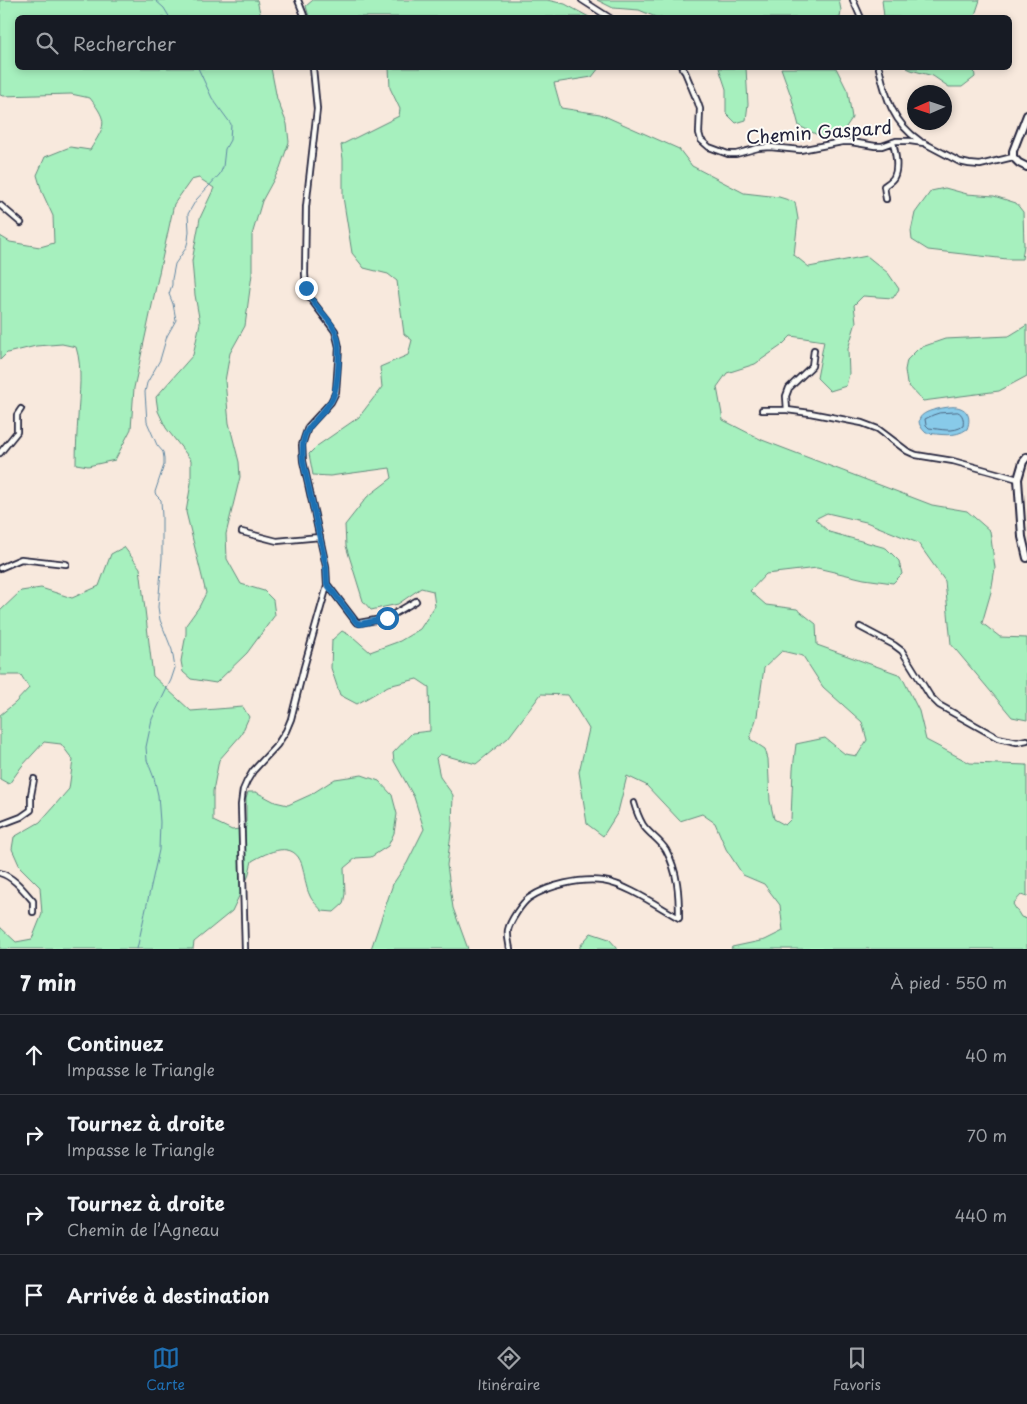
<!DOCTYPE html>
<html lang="fr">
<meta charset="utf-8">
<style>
:root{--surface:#171b24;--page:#20242c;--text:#f1f3f6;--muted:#9ea1a6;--line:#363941;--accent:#1f6fb2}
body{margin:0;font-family:"Playpen Sans",sans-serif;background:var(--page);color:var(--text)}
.compass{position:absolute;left:907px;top:85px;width:45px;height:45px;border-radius:50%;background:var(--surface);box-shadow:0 2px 8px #0003;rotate:267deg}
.stop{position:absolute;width:15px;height:15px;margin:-11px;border:4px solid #1f6fb2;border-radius:50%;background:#fff}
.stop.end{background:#1f6fb2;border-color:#fff;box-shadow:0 1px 5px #0008}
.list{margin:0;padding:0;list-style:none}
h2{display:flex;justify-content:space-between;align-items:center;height:65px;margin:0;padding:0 20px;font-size:21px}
h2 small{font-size:16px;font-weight:400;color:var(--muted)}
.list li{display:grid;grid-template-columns:32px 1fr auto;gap:15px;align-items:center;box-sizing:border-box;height:80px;padding:0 20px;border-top:1px solid var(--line)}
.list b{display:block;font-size:19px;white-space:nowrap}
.list p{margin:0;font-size:16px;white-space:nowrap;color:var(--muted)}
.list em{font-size:16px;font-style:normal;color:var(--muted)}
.icon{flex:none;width:28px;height:28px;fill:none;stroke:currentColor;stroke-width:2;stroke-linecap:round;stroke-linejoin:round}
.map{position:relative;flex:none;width:1027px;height:949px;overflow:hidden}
.search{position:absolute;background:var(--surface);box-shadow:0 2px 8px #0003;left:15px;right:15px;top:15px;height:55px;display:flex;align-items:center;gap:12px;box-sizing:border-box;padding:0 18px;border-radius:8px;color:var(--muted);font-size:19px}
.sheet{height:385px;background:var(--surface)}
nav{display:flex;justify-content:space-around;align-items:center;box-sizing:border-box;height:70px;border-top:1px solid var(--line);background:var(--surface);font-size:14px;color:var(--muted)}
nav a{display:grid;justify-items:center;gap:2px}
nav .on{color:var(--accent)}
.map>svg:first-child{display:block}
</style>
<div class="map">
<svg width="1027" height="949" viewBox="0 0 1027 949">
<rect width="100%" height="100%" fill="#f8e9dd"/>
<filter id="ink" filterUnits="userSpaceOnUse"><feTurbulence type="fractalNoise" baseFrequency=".02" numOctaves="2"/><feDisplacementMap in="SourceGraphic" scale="10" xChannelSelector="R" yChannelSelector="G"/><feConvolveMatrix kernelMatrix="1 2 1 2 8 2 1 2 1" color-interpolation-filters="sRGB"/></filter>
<g filter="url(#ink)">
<!-- green -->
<path fill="#a6f0be" stroke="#64897c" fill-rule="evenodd" d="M0,0h257l4,17 -243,1v50h253l6,31 10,25 2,18 -9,26 -18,33 -10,34v39l-7,52 -15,27 -5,28 4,42 10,39 1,15 -14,57 1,25 14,25 23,7 9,9 2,15 -28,38 -31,30 -25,-4 -8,-7 -2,-11 5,-27v-9l13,-18 7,-14 -20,-81 5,-29v-23l-25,-32 -8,-17 -2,-14 37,-42 7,-32 -5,-28 -3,-34 8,-43 14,-30 -15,-10 -8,2 -17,24 -40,184 -3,41 -16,31 -27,6 -12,-2c0,-16 1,-32 2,-47 1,-24 5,-47 -2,-70l-14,-3 -26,2 -29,7 -7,7v-124l10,6 30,5 14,-4 -1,-27 -11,-24 -5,-17 8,-18 25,-10 20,3c15,-25 19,-27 0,-52l-19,-4 -68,2 -3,-1z
M313,0h234l18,4 24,13h-280l-3,-11z
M597,0h242l2,10 -1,8h-182l-19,-8 -26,-2z
M882,0h98l-6,18 -90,-1z
M389,68h210l-7,9 -38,6 7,25 39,6 79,35 13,17 52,27 35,4 16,5 3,17 -4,36 15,12 58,-11 21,17 11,16 -6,9 -30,-2 -9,9 2,17 -8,27 1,25 -3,12 -16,5 -13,-13 7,-37 -33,-5 -10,10 -26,18 -28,9 -10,14 6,33 39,20 170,65 35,6 23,20 5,37 -4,24 -9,31 18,14 27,1v82l-15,-3 -61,-73 -6,-63 -27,-38 -52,-21 -39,-9 -12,6 14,13 57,16 13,13 3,13 -9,9 -29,-4 -47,-11 -51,6 -16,17 16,14 31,4 19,15 1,21 84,30 18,36 7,29 44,23 57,2v132l-6,-2 -8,9 8,13 6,2v30h-296l1,-2 33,-7 18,-9 -3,-26 -16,-21 -21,-9 -17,-26 -11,-26 -13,-9 -22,7 -34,-36 -19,-9 -9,36 -15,24 -16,-12 -8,-52 10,-43 -21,-34 -27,-1 -33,44 -32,26 -36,-10 -4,4 4,19 13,18 -1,31 -5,39 6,43 15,41h-97l22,-65 14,-21 17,-34 -10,-32 -20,-36 -1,-8 19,-20 18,-2 -1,-44 -12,-8 -29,7 -31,18 -17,-9 -9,-27 1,-28 10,-9 11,6 17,15 30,-11 20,-12 15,-23 -2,-15 -12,-3 -23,16 -27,6 -8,-9 -17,-55 -1,-21 22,-28 25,-19 -2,-10 -60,8 -17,-1 -4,-21 8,-8 42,-29 23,-30 -2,-20 28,-12 4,-15 -8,-6 -7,-53 -9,-7 -24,-6 -12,-15 -9,-56v-38l-2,-14 58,-29 1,-7 -10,-21zM782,651l21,5 20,31 39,35 5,18 -10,16 -12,-2 -20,-16 -29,6 -3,25 -2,50 -6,6 -11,-6 -4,-18 -2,-42 -3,-10 -15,-10 7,-23 7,-48z
M719,68h27l2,36 -2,16 -10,3 -10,-10v-24z
M781,68h55l12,24 4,26 -12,18 -16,2 -25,-12 -8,-30z
M907,68h67l1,9 -13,10h-13l-16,-11 -22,-6z
M945,188l22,6 27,2 22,7 7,9 1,33 -2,14h-15l-79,-9 -16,-10 -1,-9 4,-18 16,-22z
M1027,325v51l-28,15 -76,10 -16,-17 -2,-14 2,-10 12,-12 26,-9 64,-3z
M124,547l16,21 13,108 38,35 52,-4 6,10 -8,18 -22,25 -6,31v30l19,9 14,-2v-29l2,-7h8l19,10 13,3 22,-10 25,-16 27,-4 17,6 13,14 5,19 -3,19 -6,13 -17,11 -15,1 -12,10 1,26 -2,10 -9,8 -12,-1c-4,-5 -10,-10 -12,-15 -5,-10 -5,-21 -8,-31 -8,-26 -34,-13 -50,-4l-4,16 -16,34 -38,31 -1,7h-193v-22l16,15 16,-3 10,-25 -2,-27 -20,-20 -8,-18 2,-12 26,-15 29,-33 4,-29 -12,-16 -17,-2 -22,24 -13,18 -9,-5v-64l15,-12 14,-15 -8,-13h-21v-64l21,-20 20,-3 31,10 27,-12 12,-32z
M591,933l18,6 9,10h-38v-3z"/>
<!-- water -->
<path fill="#88cae9" stroke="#5f87a3" d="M949,407c15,-2 24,7 18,22 -12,9 -27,5 -41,4 -20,-19 8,-24 23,-26z"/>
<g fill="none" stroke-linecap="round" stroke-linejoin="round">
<!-- shore -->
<path stroke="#4b6581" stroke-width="1" d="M958,412c5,2 6,8 5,14 -9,7 -23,3 -34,2l-3,-3 -1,-6 8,-4 6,-2z"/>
<!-- stream -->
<path stroke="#5f87a3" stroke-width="1" d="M155,0l9,8 6,10
M137,949l22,-99 1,-28 -2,-27 -4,-17 -7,-18 -1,-13 6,-28 19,-39 4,-12 -3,-18 -12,-30 -2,-13 4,-49v-41l-1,-17 -5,-5 -1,-3 9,-27v-7l-1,-6 -6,-7 -10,-23 -2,-30 2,-9 13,-23 7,-24 9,-16 -3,-16 -4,-10 3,-9v-6l3,-15 11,-16 2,-7 1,-10 -1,-17 8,-14 24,-26 3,-7 2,-18 5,-9 1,-16 -19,-26 -14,-30"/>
<!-- minor casing -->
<g stroke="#22223b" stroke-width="8">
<path id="minor" d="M298,0l7,18
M582,0l28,18
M853,0l8,18
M682,68l3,4 13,31 2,6 -1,24 2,7 8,7 19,7h8l22,-6 12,-1 30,3 42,-8h9l24,4h7l14,-5h14l14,2 36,19 9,2 11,1 33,-8
M879,68c7,30 14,55 41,73
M886,199l-2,-13c4,-3 8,-5 10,-9 5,-10 1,-25 -1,-35
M0,205l21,18
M762,410h25l23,3 52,10 16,6 29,22 9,4 37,6 65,18
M787,410l-1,-14 3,-8 23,-22 2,-16
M0,453l17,-21v-17l4,-6
M242,532l35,9 43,-4
M0,568l21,-9 45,5
M327,584l29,38 3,1 28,-5 29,-17
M860,627l34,18 8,6 28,45 9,9 59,33 19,4 10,-2
M0,825l21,-8 10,-7v-15l3,-16
M0,873c14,4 24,18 33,28v11
M245,949l-4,-144 2,-15 4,-9 6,-10 24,-26 9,-14 5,-12 13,-52 23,-81 -1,-20 -23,-105 -1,-16 6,-18 23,-25 5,-10 3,-45 -4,-16 -25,-33 -4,-10 -1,-14 1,-67 11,-98 -4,-41
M510,949c-1,-6 -3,-13 -2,-19 2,-9 14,-27 21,-32 19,-13 52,-20 74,-17 23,3 56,26 76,37 0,-24 -1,-46 -13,-68 -6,-10 -17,-16 -23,-25 -4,-7 -7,-15 -9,-22"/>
</g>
<!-- secondary casing -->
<g stroke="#22223b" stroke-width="10">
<path id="secondary" d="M1027,115l-14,36v6l6,6 8,4
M1027,457l-4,5 -5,17 4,58 5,21"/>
</g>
<!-- minor -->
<use href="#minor" stroke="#fdfcf7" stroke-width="4.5"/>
<!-- secondary -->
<use href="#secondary" stroke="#fdfcf7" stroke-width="6"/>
</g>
</g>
<g fill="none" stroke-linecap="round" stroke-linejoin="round" filter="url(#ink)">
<!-- route -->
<path stroke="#1f6fb2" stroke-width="6" d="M306,288c6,20 28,31 32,52 2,13 0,51 -7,61 -17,26 -31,23 -28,60l23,105 1,18 29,38 4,2 27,-6"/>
</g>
<g text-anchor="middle" stroke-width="4" stroke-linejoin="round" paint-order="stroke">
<!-- street labels -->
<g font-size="18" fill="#22223b" stroke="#fdfcf7">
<text transform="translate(819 133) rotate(-4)" y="6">Chemin Gaspard</text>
</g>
</g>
</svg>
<svg class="compass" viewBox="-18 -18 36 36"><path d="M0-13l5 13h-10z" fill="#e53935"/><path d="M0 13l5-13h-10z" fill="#9ea1a6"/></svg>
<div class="stop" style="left:387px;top:618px"></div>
<div class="stop end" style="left:306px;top:288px"></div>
<div class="search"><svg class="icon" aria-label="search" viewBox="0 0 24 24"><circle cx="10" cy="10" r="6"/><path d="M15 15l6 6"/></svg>Rechercher</div>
</div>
<section class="sheet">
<h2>7 min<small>À pied · 550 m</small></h2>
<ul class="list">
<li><svg class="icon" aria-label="ahead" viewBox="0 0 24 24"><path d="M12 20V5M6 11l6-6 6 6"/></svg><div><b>Continuez</b><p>Impasse le Triangle</p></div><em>40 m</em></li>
<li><svg class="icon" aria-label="right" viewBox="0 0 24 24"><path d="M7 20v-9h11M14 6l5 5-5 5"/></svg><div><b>Tournez à droite</b><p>Impasse le Triangle</p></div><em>70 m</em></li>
<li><svg class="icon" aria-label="right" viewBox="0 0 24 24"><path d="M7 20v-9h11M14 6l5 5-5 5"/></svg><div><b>Tournez à droite</b><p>Chemin de l’Agneau</p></div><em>440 m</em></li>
<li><svg class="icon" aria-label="arrive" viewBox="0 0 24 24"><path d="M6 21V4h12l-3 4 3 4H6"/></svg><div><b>Arrivée à destination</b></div></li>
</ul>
</section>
<nav>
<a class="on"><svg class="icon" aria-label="map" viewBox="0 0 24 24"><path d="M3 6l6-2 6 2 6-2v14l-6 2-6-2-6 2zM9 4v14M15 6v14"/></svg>Carte</a>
<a><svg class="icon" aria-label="directions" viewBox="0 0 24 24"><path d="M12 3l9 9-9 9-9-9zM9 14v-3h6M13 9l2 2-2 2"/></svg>Itinéraire</a>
<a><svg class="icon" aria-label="saved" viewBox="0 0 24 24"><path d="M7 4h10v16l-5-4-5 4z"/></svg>Favoris</a>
</nav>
